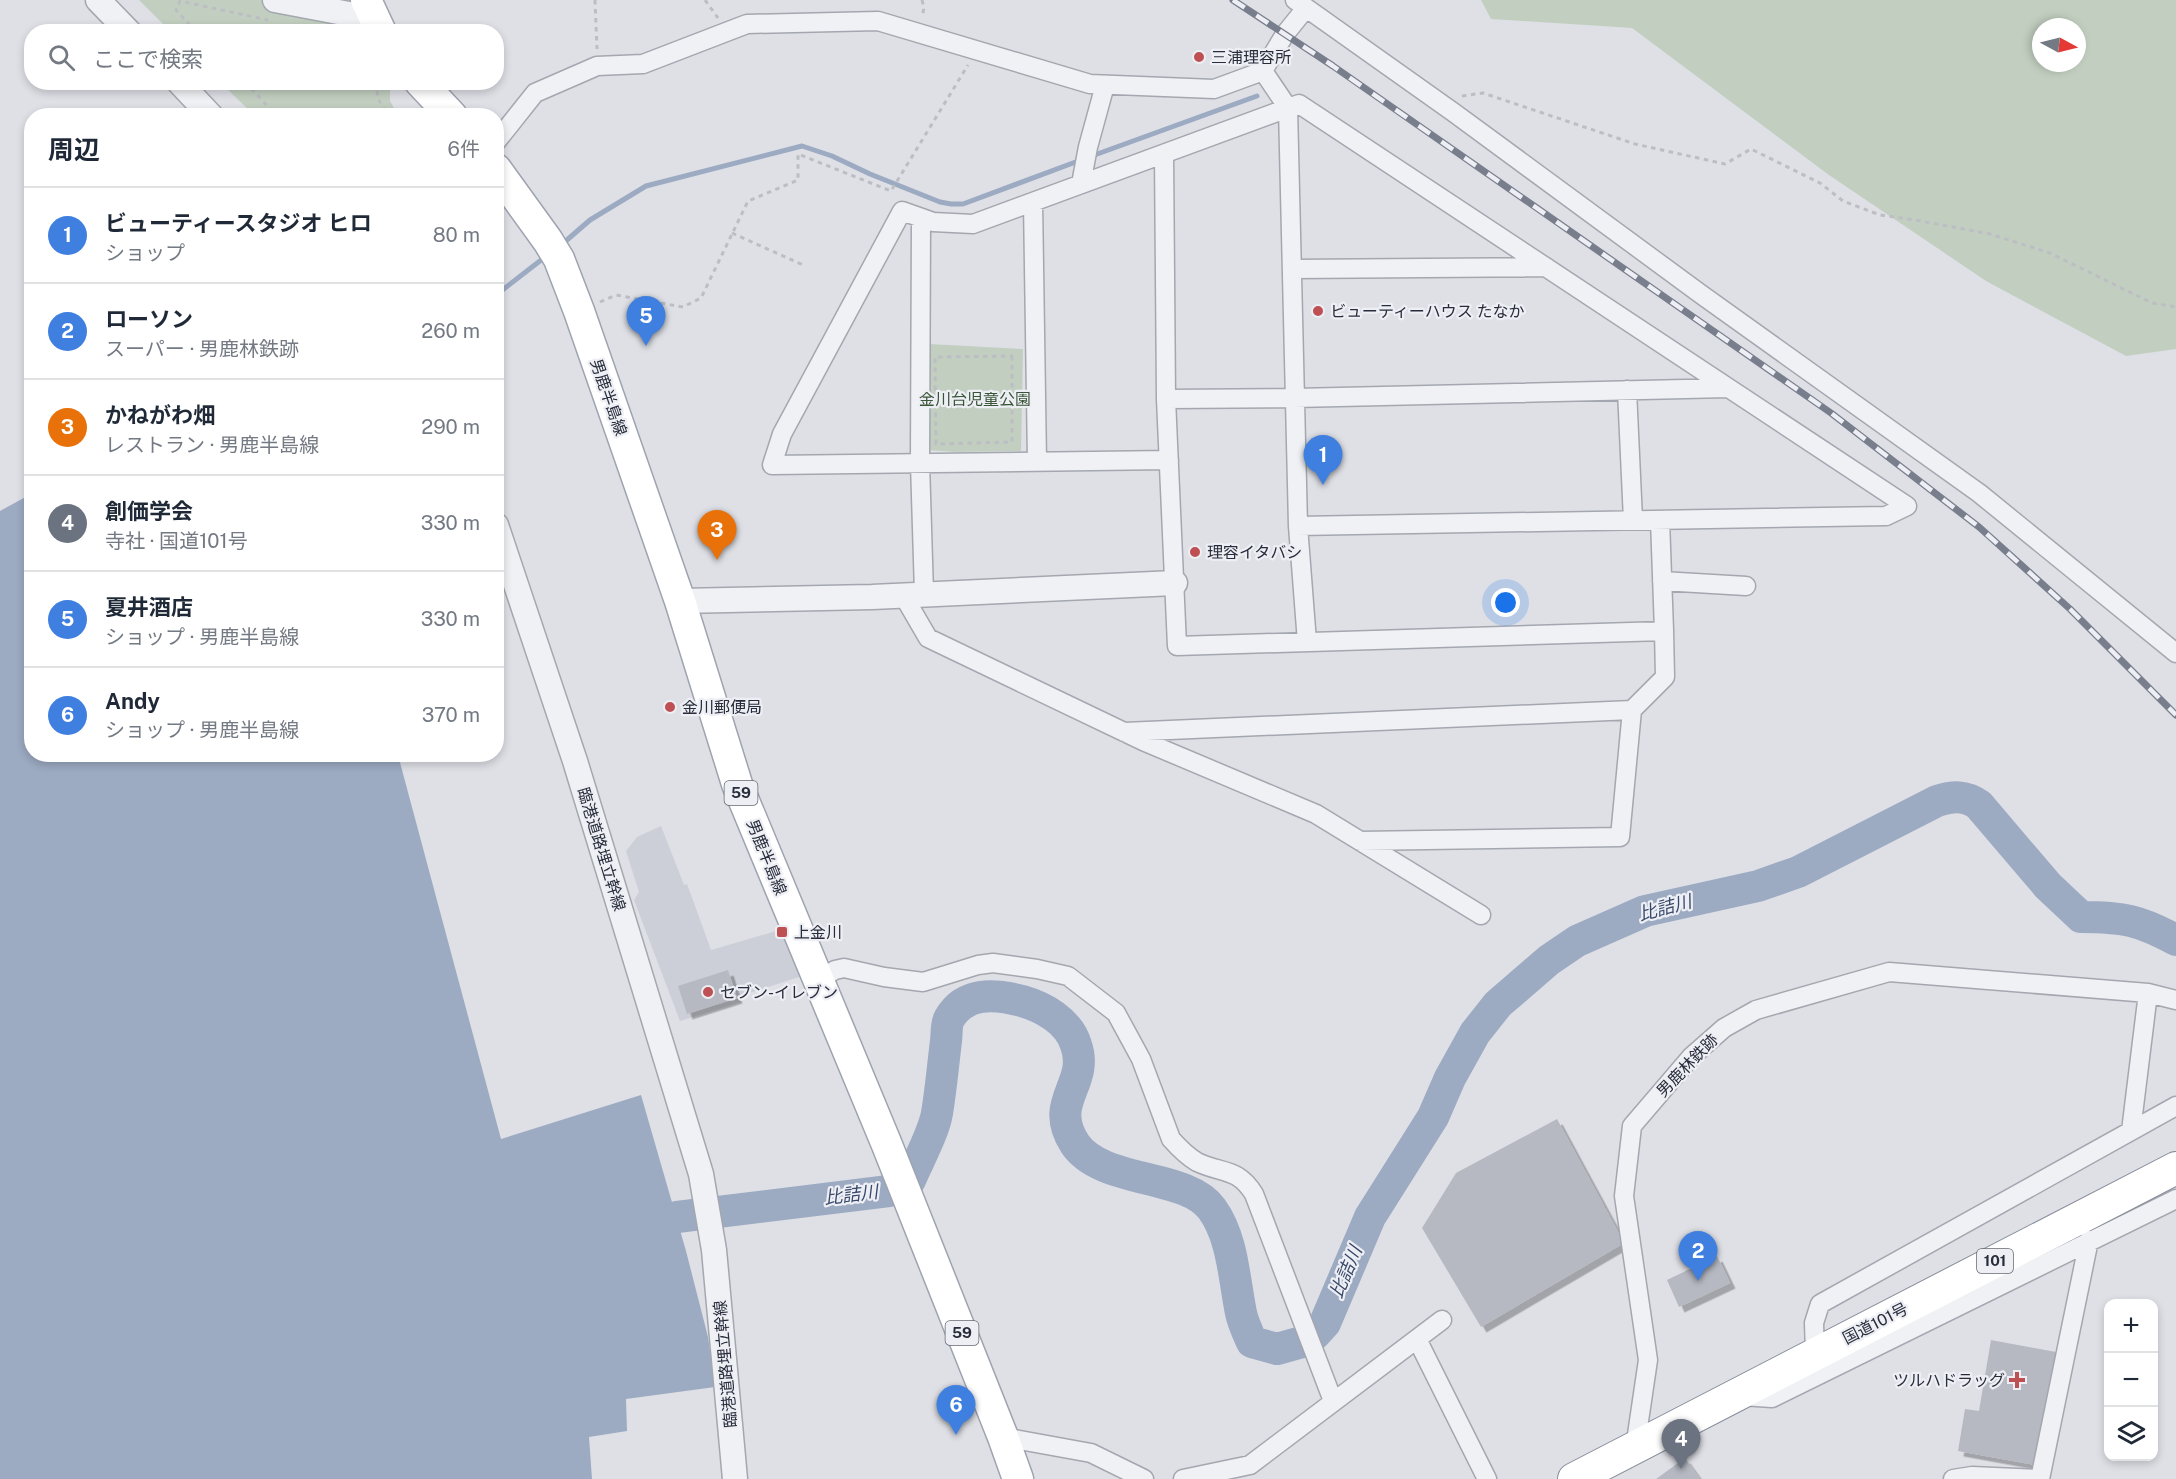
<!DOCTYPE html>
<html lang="ja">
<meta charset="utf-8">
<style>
:root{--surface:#fff;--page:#f2f2f3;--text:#1f2937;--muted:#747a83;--line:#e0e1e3;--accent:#be4f53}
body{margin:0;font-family:"Public Sans","Noto Sans JP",sans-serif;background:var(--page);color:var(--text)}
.controls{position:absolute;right:18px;bottom:18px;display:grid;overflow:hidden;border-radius:12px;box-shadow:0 3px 9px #0003}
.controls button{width:54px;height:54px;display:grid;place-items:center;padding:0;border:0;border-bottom:2px solid var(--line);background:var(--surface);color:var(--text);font:30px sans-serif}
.compass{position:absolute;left:2032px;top:18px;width:54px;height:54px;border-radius:50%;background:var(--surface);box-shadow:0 3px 9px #0003;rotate:97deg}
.you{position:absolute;left:1506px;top:603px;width:21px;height:21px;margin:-15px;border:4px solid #fff;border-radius:50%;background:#1a73e8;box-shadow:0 0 0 9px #1a73e833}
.badge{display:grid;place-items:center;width:39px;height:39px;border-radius:50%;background:var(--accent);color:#fff;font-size:20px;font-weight:700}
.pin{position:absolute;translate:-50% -50px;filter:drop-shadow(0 2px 3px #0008)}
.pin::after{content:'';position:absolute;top:32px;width:21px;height:18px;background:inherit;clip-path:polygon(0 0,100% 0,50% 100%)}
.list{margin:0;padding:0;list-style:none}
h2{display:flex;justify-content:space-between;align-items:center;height:78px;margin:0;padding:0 24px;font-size:26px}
h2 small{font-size:20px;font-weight:400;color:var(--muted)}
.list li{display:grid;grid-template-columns:39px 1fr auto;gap:18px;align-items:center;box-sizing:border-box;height:96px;padding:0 24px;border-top:2px solid var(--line)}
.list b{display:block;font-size:22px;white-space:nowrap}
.list p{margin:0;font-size:20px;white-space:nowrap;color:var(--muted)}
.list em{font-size:20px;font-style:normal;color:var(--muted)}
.icon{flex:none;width:33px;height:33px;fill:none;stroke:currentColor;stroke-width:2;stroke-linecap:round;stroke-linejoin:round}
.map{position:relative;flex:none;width:2176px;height:1479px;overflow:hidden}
.search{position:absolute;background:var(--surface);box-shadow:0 3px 9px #0003;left:24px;top:24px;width:480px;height:66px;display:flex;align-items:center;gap:15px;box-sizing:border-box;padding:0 21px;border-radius:24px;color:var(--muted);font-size:22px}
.panel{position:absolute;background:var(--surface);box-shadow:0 3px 9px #0003;left:24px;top:108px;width:480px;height:654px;border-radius:24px}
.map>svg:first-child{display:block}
</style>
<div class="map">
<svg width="2176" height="1479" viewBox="0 0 2176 1479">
<defs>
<filter id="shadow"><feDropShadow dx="5.5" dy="5.5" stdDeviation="0" flood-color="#0004"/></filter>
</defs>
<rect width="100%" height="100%" fill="#dee0e6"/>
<!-- built -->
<path fill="#cccfd7" d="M661,826l23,59 3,-1 24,66 72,-21 19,47 -62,20 1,6 -61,19 -46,-121 5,-8 -13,-41 11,-14z"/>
<!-- green -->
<path fill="#c2cfc0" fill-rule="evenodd" d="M139,0h224l16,31h-209z
M1481,0h695v349l-50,7 -140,-75 -157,-106 -197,-147 -141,-9zM2041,27h36v36h-36z
M221,83h169v18l8,14h-144z
M929,344l94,5 -2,102 -66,1 -27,-2z"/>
<!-- water -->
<path fill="#9caac2" d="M31,494l1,260 366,1 103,384 140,-44 45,156 22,86 7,50 -89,12 1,32 -38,6 3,42h-592v-968z"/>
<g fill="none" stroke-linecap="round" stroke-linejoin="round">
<!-- stream -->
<path stroke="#9caac2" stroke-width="5" d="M1089,157l168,-61
M560,246l30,-26 56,-34 156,-40 30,10 38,18 70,28 11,2h12l118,-44
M496,295l49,-38"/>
<!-- river -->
<path stroke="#9caac2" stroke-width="32" d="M677,1217l212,-26 21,-11c8,-19 24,-48 27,-67 4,-24 6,-48 9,-72 1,-7 0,-17 3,-22 16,-28 46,-25 73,-18 21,6 47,20 54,44 14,40 -29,56 -1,99 27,40 111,29 137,65 21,29 22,70 29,104 2,10 7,20 11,29l25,7 25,-7 13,-8 10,-11 45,-106 63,-100 17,-39 25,-45 23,-29 51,-44 28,-19 68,-30 113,-25 40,-14 139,-71c16,-5 28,-6 42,4l69,81 33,31c42,0 58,3 95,23"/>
</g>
<!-- building -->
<path fill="#b6b9c2" filter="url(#shadow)" d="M728,970l9,28 -50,16 -9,-28z
M1557,1119l67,124 -143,84 -59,-99 34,-55z
M1717,1256l13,27 -51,24 -12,-27z
M1991,1340l65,12 -21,113 -77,-14 7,-42 14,2z
M1685,1458l15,21h-44z"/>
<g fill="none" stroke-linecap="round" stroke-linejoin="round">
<!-- minor casing -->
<g stroke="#a4a7af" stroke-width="21">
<path id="minor" d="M1295,0l158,112 249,183 277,198 197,160
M496,142l39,-49 62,-27 46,-2 104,-40 131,-3 212,63 124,5 49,-18 22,-37 21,-26
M1164,154l2,245
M1081,184l7,-37 17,-62
M1033,202l4,260
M921,218l-1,245 4,130
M1292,269l254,-2
M1627,390l6,130
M1169,460l-397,5 10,-31 120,-223 31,11 40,2 315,-116 11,-4 608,402 -21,10 -588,10 -10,-418 -25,-37
M1660,520l4,111 -487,15 -11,-247 129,-1 433,-10
M1298,526l9,116
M1662,581l84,5
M903,595l25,43 215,103 173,73 165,101
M1632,710l33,-33 -1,-46
M1124,732l508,-22 -12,127 -260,4
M818,980l17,-10 9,-2 40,9 39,5 55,-17 15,-2 44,6 31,7 48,37 25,46 30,80c8,9 16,17 26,23 25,12 40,5 57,32l79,207
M2131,1131l17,-138
M1417,1339l70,140
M1815,1354l-1,-31 6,-19 356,-198
M1742,1396l30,2 404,-199
M1003,1437l88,16 53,26
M1635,1448l13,-88 -24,-164 8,-70 59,-69 33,-29 32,-18 133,-38 259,21 28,7
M1183,1479l67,-14 192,-145
M1953,1479l19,-3 68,3
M2040,1479l49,-239"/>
</g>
<!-- tertiary casing -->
<g stroke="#a4a7af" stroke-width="27">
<path id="tertiary" d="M98,0l31,32
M275,0l100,19
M179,82l32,34
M496,525l79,236 126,413 13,76 21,229
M680,601l192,-4 303,-14"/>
</g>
<!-- primary casing -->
<g stroke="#9ea3b0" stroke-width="33">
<path id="primary" d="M366,0l15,32
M420,82l32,34
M496,169l52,72 11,18 20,52 101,290 57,183 150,361 116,292 15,42"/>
</g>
<!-- trunk casing -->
<g stroke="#878c9a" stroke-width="34">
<path id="trunk" d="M1574,1479l602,-311"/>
</g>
<!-- path -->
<path stroke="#bcbec4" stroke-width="3" stroke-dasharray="4.5 4.5" stroke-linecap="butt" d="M595,0l2,49
M705,0l13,18
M922,0l2,8 -2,9
M301,28l15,4
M196,32l-20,-22 4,-9 88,19
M245,82l32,34
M376,82l2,17 11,17
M1462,96l21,-3 152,51 90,20 26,-15 69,34 23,18 37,14 35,5 75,14 60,19 102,50 24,4
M732,233l71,32
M600,302l16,-7 67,12 18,-9 47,-97 50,-21v-26l93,37 77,-126
M1012,356v86l-76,2 -1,-87z"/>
<!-- minor -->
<use href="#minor" stroke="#f0f1f4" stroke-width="18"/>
<!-- tertiary -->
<use href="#tertiary" stroke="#f0f1f4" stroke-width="24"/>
<!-- primary -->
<use href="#primary" stroke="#fff" stroke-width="30"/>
<!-- trunk -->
<use href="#trunk" stroke="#fff" stroke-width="32"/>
<!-- rail casing -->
<g stroke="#797e8d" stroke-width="7">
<path id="rail" d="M1233,0l100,66 498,347 148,114 91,82 106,106"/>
</g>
<!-- rail -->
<use href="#rail" stroke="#edeff4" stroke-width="4.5" stroke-dasharray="14" stroke-linecap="butt"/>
</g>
<!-- markers -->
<g fill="#be4f53" stroke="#edeff4" stroke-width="2">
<circle cx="1199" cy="57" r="6"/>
<circle cx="1318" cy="311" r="6"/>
<circle cx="1195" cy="552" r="6"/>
<circle cx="670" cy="707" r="6"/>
<rect x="776" y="926" width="12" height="12" rx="3"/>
<circle cx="708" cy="992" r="6"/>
<path d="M2014 1371h6v6h6v6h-6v6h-6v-6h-6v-6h6z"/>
</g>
<g text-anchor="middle" stroke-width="4.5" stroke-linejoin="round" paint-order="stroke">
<!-- shield labels -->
<g fill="#edeff4" stroke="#646772" stroke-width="1.5">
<rect x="724.5" y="781" width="33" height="24" rx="4.5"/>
<rect x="1977" y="1249" width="36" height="24" rx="4.5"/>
<rect x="945.5" y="1321" width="33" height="24" rx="4.5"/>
</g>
<g font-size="15" font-weight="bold" fill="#292d3b">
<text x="741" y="798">59</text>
<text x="1995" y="1266">101</text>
<text x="962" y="1338">59</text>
</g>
<!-- poi labels -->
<g font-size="16" fill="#292d3b" stroke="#edeff4" text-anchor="start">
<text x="1211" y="63">三浦理容所</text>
<text x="1330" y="317">ビューティーハウス たなか</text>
<text x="1207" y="558">理容イタバシ</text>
<text x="682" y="713">金川郵便局</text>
<text x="794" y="938">上金川</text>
<text x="720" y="998">セブン-イレブン</text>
<text x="2005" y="1386" text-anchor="end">ツルハドラッグ</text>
</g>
<!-- street labels -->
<g font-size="16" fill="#292d3b" stroke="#edeff4">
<text transform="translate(609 397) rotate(71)" y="6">男鹿半島線</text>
<text transform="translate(602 849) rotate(73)" y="6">臨港道路埋立幹線</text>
<text transform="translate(767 857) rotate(68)" y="6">男鹿半島線</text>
<text transform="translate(1687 1065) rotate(-46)" y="6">男鹿林鉄跡</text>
<text transform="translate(1875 1323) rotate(-27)" y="6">国道101号</text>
<text transform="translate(725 1364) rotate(-95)" y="6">臨港道路埋立幹線</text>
</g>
<!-- park labels -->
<g font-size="16" fill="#3a5538" stroke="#edeff4">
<text x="975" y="405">金川台児童公園</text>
</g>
<!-- water labels -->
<g font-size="18" font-style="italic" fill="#38486a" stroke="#edeff4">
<text transform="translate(1665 908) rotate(-15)" y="6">比詰川</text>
<text transform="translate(851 1195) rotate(-7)" y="6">比詰川</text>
<text transform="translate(1346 1272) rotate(-67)" y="6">比詰川</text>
</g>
</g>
</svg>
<div class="controls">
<button>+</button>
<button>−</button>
<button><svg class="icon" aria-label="layers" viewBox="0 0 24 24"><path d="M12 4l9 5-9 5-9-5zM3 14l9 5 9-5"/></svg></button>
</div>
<svg class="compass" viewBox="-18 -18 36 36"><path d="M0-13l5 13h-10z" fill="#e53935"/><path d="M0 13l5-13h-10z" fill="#747a83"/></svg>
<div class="you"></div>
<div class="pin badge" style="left:1323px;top:485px;background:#3f7fe0">1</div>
<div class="pin badge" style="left:1698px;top:1281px;background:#3f7fe0">2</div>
<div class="pin badge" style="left:717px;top:560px;background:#e8710a">3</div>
<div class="pin badge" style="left:1681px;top:1469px;background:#6b7280">4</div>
<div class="pin badge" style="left:646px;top:346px;background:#3f7fe0">5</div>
<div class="pin badge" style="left:956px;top:1435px;background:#3f7fe0">6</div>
<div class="search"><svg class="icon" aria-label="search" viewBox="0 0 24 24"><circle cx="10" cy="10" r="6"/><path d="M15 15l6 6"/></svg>ここで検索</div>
<section class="panel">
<h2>周辺<small>6件</small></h2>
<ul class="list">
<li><span class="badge" style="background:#3f7fe0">1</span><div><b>ビューティースタジオ ヒロ</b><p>ショップ</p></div><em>80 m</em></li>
<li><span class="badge" style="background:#3f7fe0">2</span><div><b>ローソン</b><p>スーパー · 男鹿林鉄跡</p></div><em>260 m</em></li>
<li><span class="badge" style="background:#e8710a">3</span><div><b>かねがわ畑</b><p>レストラン · 男鹿半島線</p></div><em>290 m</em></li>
<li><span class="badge" style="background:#6b7280">4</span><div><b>創価学会</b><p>寺社 · 国道101号</p></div><em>330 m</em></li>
<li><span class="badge" style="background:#3f7fe0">5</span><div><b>夏井酒店</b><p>ショップ · 男鹿半島線</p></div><em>330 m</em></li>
<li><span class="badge" style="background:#3f7fe0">6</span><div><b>Andy</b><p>ショップ · 男鹿半島線</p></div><em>370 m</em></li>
</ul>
</section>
</div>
